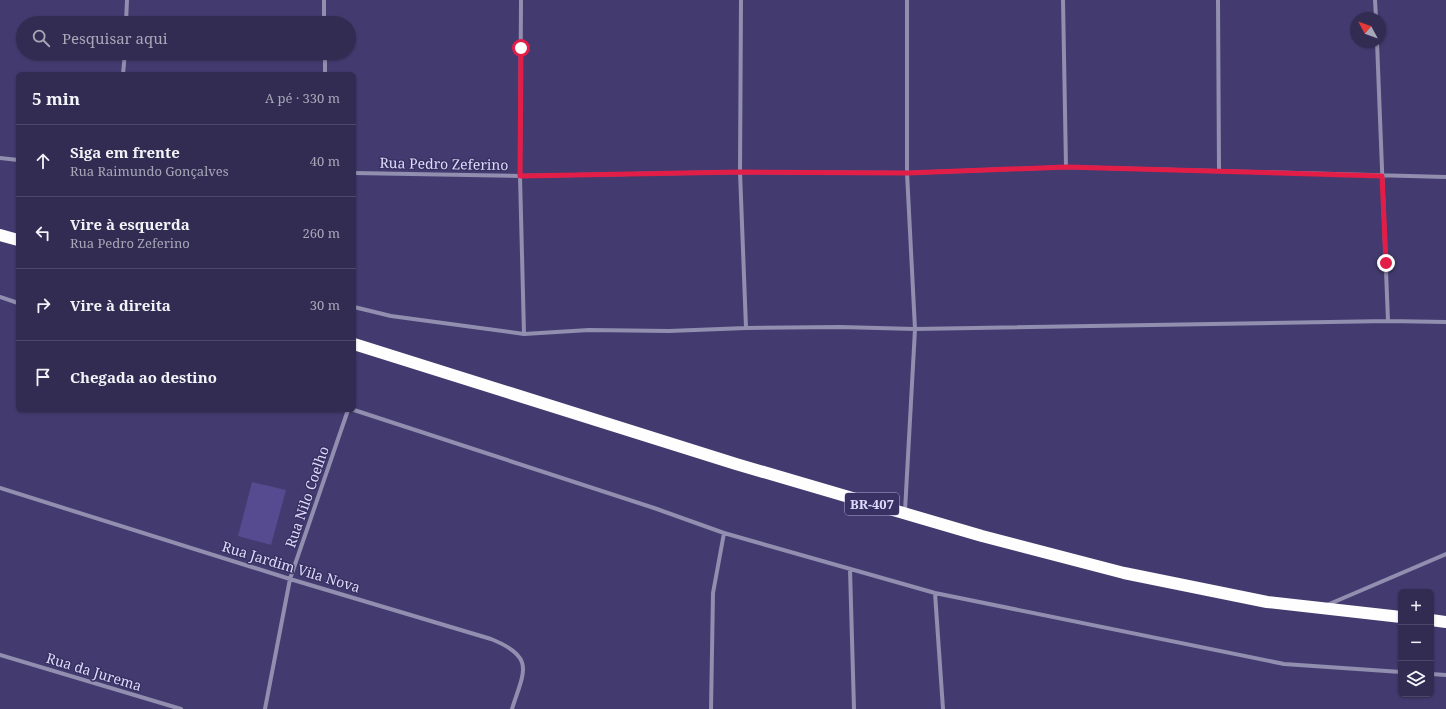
<!DOCTYPE html>
<html lang="pt">
<meta charset="utf-8">
<style>
:root{--surface:#322c53;--page:#3d385d;--text:#f1f3f6;--muted:#a8a7b8;--line:#4d486a}
body{margin:0;font-family:"Noto Serif",serif;background:var(--page);color:var(--text)}
.controls{position:absolute;right:12px;bottom:12px;display:grid;overflow:hidden;border-radius:6px;box-shadow:0 1px 3px #0004}
.controls button{width:36px;height:36px;display:grid;place-items:center;padding:0;border:0;border-bottom:1px solid var(--line);background:var(--surface);color:var(--text);font:20px sans-serif}
.compass{position:absolute;left:1350px;top:12px;width:36px;height:36px;border-radius:50%;background:var(--surface);box-shadow:0 1px 3px #0004;rotate:311deg}
.stop{position:absolute;width:12px;height:12px;margin:-9px;border:3px solid #e11d48;border-radius:50%;background:#fff}
.stop.end{background:#e11d48;border-color:#fff;box-shadow:0 1px 4px #0008}
.list{margin:0;padding:0;list-style:none}
h2{display:flex;justify-content:space-between;align-items:center;height:52px;margin:0;padding:0 16px;font-size:17px}
h2 small{font-size:13px;font-weight:400;color:var(--muted)}
.list li{display:grid;grid-template-columns:26px 1fr auto;gap:12px;align-items:center;box-sizing:border-box;height:72px;padding:0 16px;border-top:1px solid var(--line)}
.list b{display:block;font-size:15px;white-space:nowrap}
.list p{margin:0;font-size:13px;white-space:nowrap;color:var(--muted)}
.list em{font-size:13px;font-style:normal;color:var(--muted)}
.icon{flex:none;width:22px;height:22px;fill:none;stroke:currentColor;stroke-width:2;stroke-linecap:round;stroke-linejoin:round}
.map{position:relative;flex:none;width:1446px;height:709px;overflow:hidden}
.search{position:absolute;background:var(--surface);box-shadow:0 1px 3px #0004;left:16px;top:16px;width:340px;height:44px;display:flex;align-items:center;gap:10px;box-sizing:border-box;padding:0 14px;border-radius:22px;color:var(--muted);font-size:15px}
.panel{position:absolute;background:var(--surface);box-shadow:0 1px 3px #0004;left:16px;top:72px;width:340px;height:340px;border-radius:6px}
.map>svg:first-child{display:block}
</style>
<div class="map">
<svg width="1446" height="709" viewBox="0 0 1446 709">
<rect width="100%" height="100%" fill="#433b6f"/>
<!-- building -->
<path fill="#564a90" d="M252,482l34,8 -15,55 -33,-9z"/>
<g fill="none" stroke-linecap="round" stroke-linejoin="round">
<!-- street -->
<path stroke="#918eb0" stroke-width="4" d="M324,0v23
M521,0l-1,176 4,158
M741,0l-1,172 6,156
M1063,0l3,167
M1218,0l1,171
M1375,0l1,18
M126,23l1,-23
M1377,42l11,279
M325,53v21
M123,74l2,-21
M0,158l18,2
M354,173l166,3 220,-4 167,1 159,-6 380,10
M0,297l18,6
M354,307l37,9 133,18 65,-4 80,1 77,-3 94,-1 75,2 473,-8 58,1
M354,410l303,99 67,24 211,60 349,71 117,8
M0,488l290,91 201,60c45,18 33,32 21,70
M905,511l10,-182 -8,-156v-173
M850,569l4,140
M935,593l8,116
M1327,605l119,-51
M0,655l181,54
M1431,674l15,1
M265,709l25,-130 58,-169
M711,709l2,-116 11,-60"/>
<!-- highway -->
<path stroke="#fefefe" stroke-width="12" d="M0,235l18,5
M354,344l382,120 246,72 142,37 143,29 134,15
M1431,620l15,2"/>
</g>
<g fill="none" stroke-linecap="round" stroke-linejoin="round">
<!-- route -->
<path stroke="#e11d48" stroke-width="5" d="M521,48l-1,128 220,-4 167,1 159,-6 316,9 4,87"/>
</g>
<g text-anchor="middle" stroke-width="3" stroke-linejoin="round" paint-order="stroke">
<!-- shield labels -->
<rect fill="#393163" stroke="#aca8cd" stroke-width="1" x="845" y="493" width="54" height="22" rx="3"/>
<g font-size="13" font-weight="bold" fill="#dddbfa">
<text x="872" y="509">BR-407</text>
</g>
<!-- street labels -->
<g font-size="14" fill="#dddbfa" stroke="#393163">
<text transform="translate(444 164) rotate(1)" y="5">Rua Pedro Zeferino</text>
<text transform="translate(307 497) rotate(-71)" y="5">Rua Nilo Coelho</text>
<text transform="translate(291 567) rotate(17)" y="5">Rua Jardim Vila Nova</text>
<text transform="translate(94 672) rotate(17)" y="5">Rua da Jurema</text>
</g>
</g>
</svg>
<div class="controls">
<button>+</button>
<button>−</button>
<button><svg class="icon" aria-label="layers" viewBox="0 0 24 24"><path d="M12 4l9 5-9 5-9-5zM3 14l9 5 9-5"/></svg></button>
</div>
<svg class="compass" viewBox="-18 -18 36 36"><path d="M0-13l5 13h-10z" fill="#e53935"/><path d="M0 13l5-13h-10z" fill="#a8a7b8"/></svg>
<div class="stop" style="left:521px;top:48px"></div>
<div class="stop end" style="left:1386px;top:263px"></div>
<div class="search"><svg class="icon" aria-label="search" viewBox="0 0 24 24"><circle cx="10" cy="10" r="6"/><path d="M15 15l6 6"/></svg>Pesquisar aqui</div>
<section class="panel">
<h2>5 min<small>A pé · 330 m</small></h2>
<ul class="list">
<li><svg class="icon" aria-label="ahead" viewBox="0 0 24 24"><path d="M12 20V5M6 11l6-6 6 6"/></svg><div><b>Siga em frente</b><p>Rua Raimundo Gonçalves</p></div><em>40 m</em></li>
<li><svg class="icon" aria-label="left" viewBox="0 0 24 24"><path d="M17 20v-9H6M10 6l-5 5 5 5"/></svg><div><b>Vire à esquerda</b><p>Rua Pedro Zeferino</p></div><em>260 m</em></li>
<li><svg class="icon" aria-label="right" viewBox="0 0 24 24"><path d="M7 20v-9h11M14 6l5 5-5 5"/></svg><div><b>Vire à direita</b></div><em>30 m</em></li>
<li><svg class="icon" aria-label="arrive" viewBox="0 0 24 24"><path d="M6 21V4h12l-3 4 3 4H6"/></svg><div><b>Chegada ao destino</b></div></li>
</ul>
</section>
</div>
